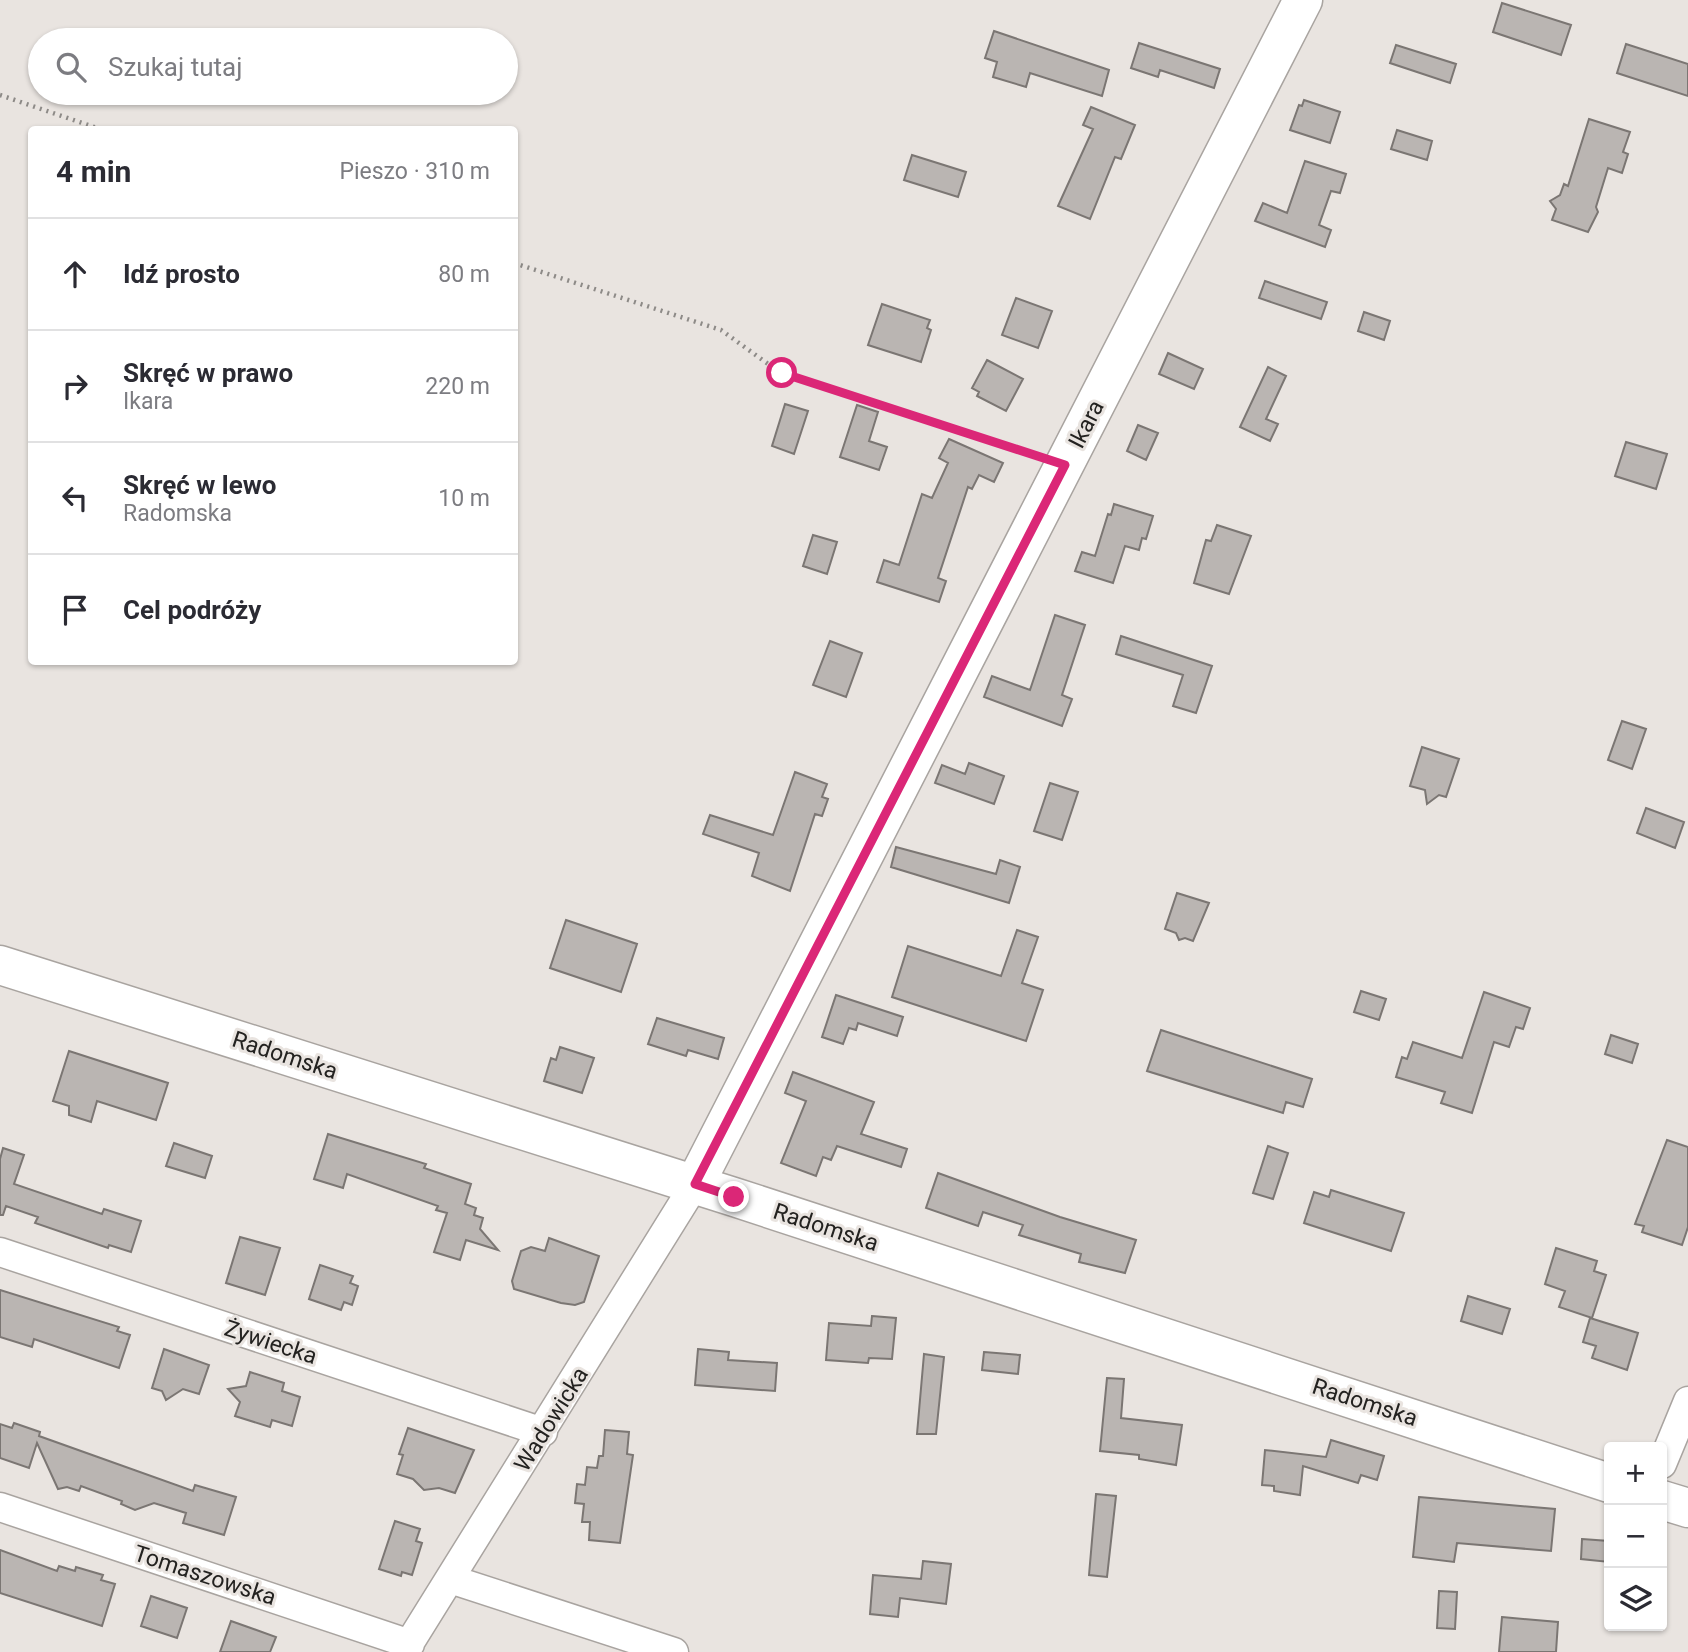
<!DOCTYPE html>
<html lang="pl">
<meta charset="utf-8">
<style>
:root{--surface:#fff;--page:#f2f2f3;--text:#2b2b33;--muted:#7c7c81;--line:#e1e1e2}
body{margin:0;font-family:Roboto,sans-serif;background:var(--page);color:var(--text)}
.controls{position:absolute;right:21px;bottom:21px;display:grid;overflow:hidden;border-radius:7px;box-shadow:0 2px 5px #0004}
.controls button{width:63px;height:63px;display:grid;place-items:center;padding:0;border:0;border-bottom:2px solid var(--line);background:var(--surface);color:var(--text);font:35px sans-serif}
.stop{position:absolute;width:21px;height:21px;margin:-16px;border:5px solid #db2777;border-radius:50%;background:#fff}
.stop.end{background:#db2777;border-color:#fff;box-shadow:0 2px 7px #0008}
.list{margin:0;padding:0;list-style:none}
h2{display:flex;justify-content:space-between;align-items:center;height:91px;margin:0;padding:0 28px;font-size:30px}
h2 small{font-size:23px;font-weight:400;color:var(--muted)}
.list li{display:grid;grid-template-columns:46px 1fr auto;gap:21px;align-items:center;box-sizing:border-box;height:112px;padding:0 28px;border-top:2px solid var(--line)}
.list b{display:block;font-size:26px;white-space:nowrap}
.list p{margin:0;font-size:23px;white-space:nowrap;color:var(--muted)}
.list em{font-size:23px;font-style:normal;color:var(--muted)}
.icon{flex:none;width:38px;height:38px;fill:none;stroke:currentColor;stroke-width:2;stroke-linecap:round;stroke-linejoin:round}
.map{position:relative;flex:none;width:1688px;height:1652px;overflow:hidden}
.search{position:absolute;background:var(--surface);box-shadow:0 2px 5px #0004;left:28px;top:28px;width:490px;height:77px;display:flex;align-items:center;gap:18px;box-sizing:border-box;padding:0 24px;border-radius:38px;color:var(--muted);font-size:26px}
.panel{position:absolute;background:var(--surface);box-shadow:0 2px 5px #0004;left:28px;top:126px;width:490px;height:539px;border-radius:7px}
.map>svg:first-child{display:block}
</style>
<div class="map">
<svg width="1688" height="1652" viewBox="0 0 1688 1652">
<rect width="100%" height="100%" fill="#e9e4e0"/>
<!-- building -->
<path fill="#bab5b2" stroke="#7b7673" stroke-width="2" d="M1502,3l69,22 -10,30 -68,-23z
M994,31l115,39 -7,26 -72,-23 -4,14 -33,-10 4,-15 -12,-4z
M1139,43l81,26 -6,19 -54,-18 -2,7 -27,-9z
M1626,44l62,20v32l-71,-23z
M1396,45l60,19 -6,19 -60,-20z
M1304,100l36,12 -10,31 -40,-13 9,-25 3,1z
M1091,107l44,18 -14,34 -6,-2 -25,62 -32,-13 35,-77 -10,-4z
M1589,119l41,13 -7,20 5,2 -6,19 -14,-5 -12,39 2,5 -10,20 -36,-12 4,-11 -6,-8 10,-6 4,-11 4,2z
M1397,130l35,11 -5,19 -36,-11z
M912,155l54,17 -8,25 -54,-17z
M1305,161l41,13 -6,19 -9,-2 -12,34 12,5 -6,17 -70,-26 8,-18 24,10z
M1265,281l62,21 -6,17 -62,-21z
M1016,298l36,13 -14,37 -36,-13z
M882,304l48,16 -3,8 4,2 -10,32 -53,-17z
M1364,312l26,9 -6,19 -26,-9z
M1168,353l35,16 -9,20 -35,-15z
M987,360l36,19 -17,32 -29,-15 2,-4 -7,-4z
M1268,367l18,9 -20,43 12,5 -8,17 -30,-14z
M785,404l23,7 -14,43 -22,-8z
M857,405l21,7 -9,29 18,6 -8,23 -39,-13z
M1138,425l20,8 -12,27 -19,-9z
M949,439l54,24 -9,19 -15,-7 -7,14 -4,-2 -30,91 8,3 -7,21 -62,-20 7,-22 15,5 23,-71 10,4 16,-35 -9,-5z
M1626,442l41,12 -11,35 -41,-13z
M1114,504l39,12 -7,23 -4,-1 -3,12 -14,-4 -12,37 -38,-12 7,-19 13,4 13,-42 3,1z
M1217,525l34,11 -22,58 -35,-11 12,-43 5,1z
M813,535l24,7 -10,32 -24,-8z
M1055,615l30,10 -23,70 10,4 -10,27 -78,-29 8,-21 38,14z
M1121,636l91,30 -16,47 -23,-7 10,-31 -67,-21z
M830,641l32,12 -16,44 -33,-12z
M1622,721l24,8 -14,40 -24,-9z
M1422,747l37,12 -13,38 -7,-2 -12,9 -2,-14 -15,-4z
M969,763l35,13 -10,28 -59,-21 7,-18 23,9z
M795,772l32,12 -5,13 6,2 -6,17 -7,-2 -25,77 -38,-15 7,-23 -56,-19 7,-19 63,20z
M1050,783l28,9 -16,48 -28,-9z
M1646,808l38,14 -9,26 -38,-15z
M896,847l100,27 4,-14 20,7 -11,36 -118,-36z
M1177,893l32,10 -16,38 -8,-3 -6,2 -3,-7 -11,-4z
M566,920l71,24 -16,48 -71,-24z
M1017,930l21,7 -16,46 21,7 -17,51 -134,-44 16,-51 93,30z
M1361,991l25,8 -7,21 -25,-8z
M1484,992l46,16 -7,21 -7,-2 -7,20 -15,-5 -22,71 -31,-10 4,-11 -49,-15 6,-20 5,2 6,-17 49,16z
M836,995l67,22 -6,19 -39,-13 -2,7 -7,-2 -6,16 -21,-7z
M657,1018l67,20 -6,21 -30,-9 -2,6 -38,-12z
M1161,1030l151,49 -9,28 -17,-5 -3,11 -136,-42z
M1611,1035l27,9 -6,19 -27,-9z
M560,1047l34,11 -12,35 -38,-12 7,-23 5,2z
M69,1051l99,32 -12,37 -59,-19 -6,21 -22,-7v-9l-16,-5z
M793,1072l81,30 -13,32 46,15 -6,18 -64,-21 -6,14 -8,-3 -7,19 -35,-13 25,-62 -21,-8z
M328,1134l98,30 -2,4 47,16 -6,20 11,4 -2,7 9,3 -3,11 18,21 -32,-10 -6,20 -26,-8 13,-39 -11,-3 2,-4 -91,-32 -4,14 -29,-9z
M1667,1140l21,7v80l-6,18 -40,-13 2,-6 -9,-2z
M174,1143l38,13 -7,22 -39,-12z
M1268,1146l20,7 -15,46 -20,-6z
M3,1148l21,7 -10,29 88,30 2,-5 37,12 -10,31 -22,-7 -1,3 -73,-25 3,-6 -32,-11 -3,9h-3v-56z
M938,1173l122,44 76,23 -11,33 -46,-11 2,-8 -62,-19 4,-10 -40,-13 -5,14 -52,-18z
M1331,1190l73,23 -13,38 -87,-28 10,-31 15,5z
M240,1237l40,11 -15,47 -39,-12z
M549,1238l50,18 -15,46 -9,3 -14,-2 -47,-14 -2,-8 9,-30 10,-4 14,4z
M1556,1248l41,13 -3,10 12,4 -14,43 -33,-11 6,-16 -20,-7z
M320,1265l33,11 -3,7 8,3 -6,19 -8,-3 -3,8 -32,-11z
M0,1290l119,37 -2,4 13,4 -11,33 -85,-29 -2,8 -32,-10z
M1468,1296l42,13 -8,25 -41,-13z
M872,1316l24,2 -4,41 -23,-1 -1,5 -42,-3 3,-37 42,3z
M1590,1318l48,15 -11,37 -35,-12 4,-12 -13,-4z
M164,1349l45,16 -10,29 -16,-5 -17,11 -4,-9 -10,-3z
M698,1349l31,3 -1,8 49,3 -2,28 -80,-6z
M984,1352l36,3 -2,19 -36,-4z
M924,1354l20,3 -8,77h-19z
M250,1372l34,11 -2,8 18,6 -8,29 -20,-6 -2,7 -35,-11 5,-14 -12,-13 18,-3z
M1107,1378l17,1 -3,39 61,7 -6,40 -37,-6v-4l-39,-4z
M14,1423l26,9 -1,4 154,55 2,-6 41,12 -12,38 -41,-12 3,-10 -32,-10 -19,7 -14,-6 1,-3 -41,-15 -2,5 -12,-4 -9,2 -21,-46 -8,25 -29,-10v-34l12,4z
M408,1428l66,22 -19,43 -16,-5 -15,2 -11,-11 -16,-5 6,-19 -4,-1z
M605,1430l24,2 -2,22 6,1 -13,88 -31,-3 1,-18h-8l2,-18 -9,-1 2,-19 8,1 2,-18 10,1 2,-12h4z
M1331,1440l53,16 -7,24 -16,-5 -3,8 -55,-17 -3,29 -26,-4v-5l-12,-1 3,-35 61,7z
M1096,1494l20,2 -9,81 -18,-2z
M1419,1497l136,12 -4,42 -94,-8 -3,19 -41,-5z
M395,1521l25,8 -4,12 6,2 -10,32 -10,-3 -1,4 -22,-7z
M1582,1539l27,2v21l-28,-3z
M0,1550l57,21 2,-5 16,5 1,-4 27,8 -2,5 14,4 -13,42 -102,-33z
M923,1561l28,3 -5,40 -46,-6 -2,19 -28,-3 3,-39 48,4z
M1439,1591l18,1 -2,37 -18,-1z
M151,1596l36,12 -10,30 -36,-12z
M1502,1617l56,5 -2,30h-57z
M231,1621l45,16 -6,15h-50z"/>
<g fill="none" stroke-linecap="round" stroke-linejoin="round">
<!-- street casing -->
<g stroke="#a9a4a0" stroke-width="31">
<path id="street" d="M0,1252l543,180
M1662,1464l26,-63
M0,1507l410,137
M450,1579l224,73
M404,1652l291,-468"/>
</g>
<!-- secondary casing -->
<g stroke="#a9a4a0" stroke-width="41">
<path id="secondary" d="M0,965l734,232 875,286
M695,1184l608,-1184
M1662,1500l26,8"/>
</g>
<!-- path -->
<path stroke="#8d8a87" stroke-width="4.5" stroke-dasharray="2 5" stroke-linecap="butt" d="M0,95l103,35
M514,263l207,67 61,44 254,81"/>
<!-- street -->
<use href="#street" stroke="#fff" stroke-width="28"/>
<!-- secondary -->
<use href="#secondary" stroke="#fff" stroke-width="38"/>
</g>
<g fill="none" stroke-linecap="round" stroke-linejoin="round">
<!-- route -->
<path stroke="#db2777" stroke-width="9" d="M734,1197l-39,-13 370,-719 -283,-92"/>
</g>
<g text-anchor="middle" stroke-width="6" stroke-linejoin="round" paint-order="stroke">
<!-- street labels -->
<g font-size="23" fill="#232220" stroke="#e9e4e0">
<text transform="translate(1086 424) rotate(-63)" y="8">Ikara</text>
<text transform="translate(285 1055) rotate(18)" y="8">Radomska</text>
<text transform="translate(826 1227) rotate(18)" y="8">Radomska</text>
<text transform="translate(271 1342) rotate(18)" y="8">Żywiecka</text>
<text transform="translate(1365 1402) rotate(18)" y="8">Radomska</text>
<text transform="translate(551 1419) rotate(-58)" y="8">Wadowicka</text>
<text transform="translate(205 1575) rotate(18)" y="8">Tomaszowska</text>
</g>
</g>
</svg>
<div class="controls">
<button>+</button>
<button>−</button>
<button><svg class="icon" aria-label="layers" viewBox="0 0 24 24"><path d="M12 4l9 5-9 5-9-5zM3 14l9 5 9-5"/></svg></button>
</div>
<div class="stop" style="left:782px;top:373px"></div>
<div class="stop end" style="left:734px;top:1197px"></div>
<div class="search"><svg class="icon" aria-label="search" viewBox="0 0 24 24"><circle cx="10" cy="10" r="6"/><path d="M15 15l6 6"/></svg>Szukaj tutaj</div>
<section class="panel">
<h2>4 min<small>Pieszo · 310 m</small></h2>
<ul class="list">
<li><svg class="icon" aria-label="ahead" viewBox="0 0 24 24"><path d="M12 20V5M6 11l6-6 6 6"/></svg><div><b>Idź prosto</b></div><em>80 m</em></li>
<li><svg class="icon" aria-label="right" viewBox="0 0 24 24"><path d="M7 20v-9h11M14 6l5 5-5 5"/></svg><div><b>Skręć w prawo</b><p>Ikara</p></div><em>220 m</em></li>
<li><svg class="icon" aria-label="left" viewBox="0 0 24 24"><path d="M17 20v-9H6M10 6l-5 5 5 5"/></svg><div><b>Skręć w lewo</b><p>Radomska</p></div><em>10 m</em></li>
<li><svg class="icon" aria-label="arrive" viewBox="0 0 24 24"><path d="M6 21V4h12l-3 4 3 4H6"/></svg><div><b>Cel podróży</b></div></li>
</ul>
</section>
</div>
